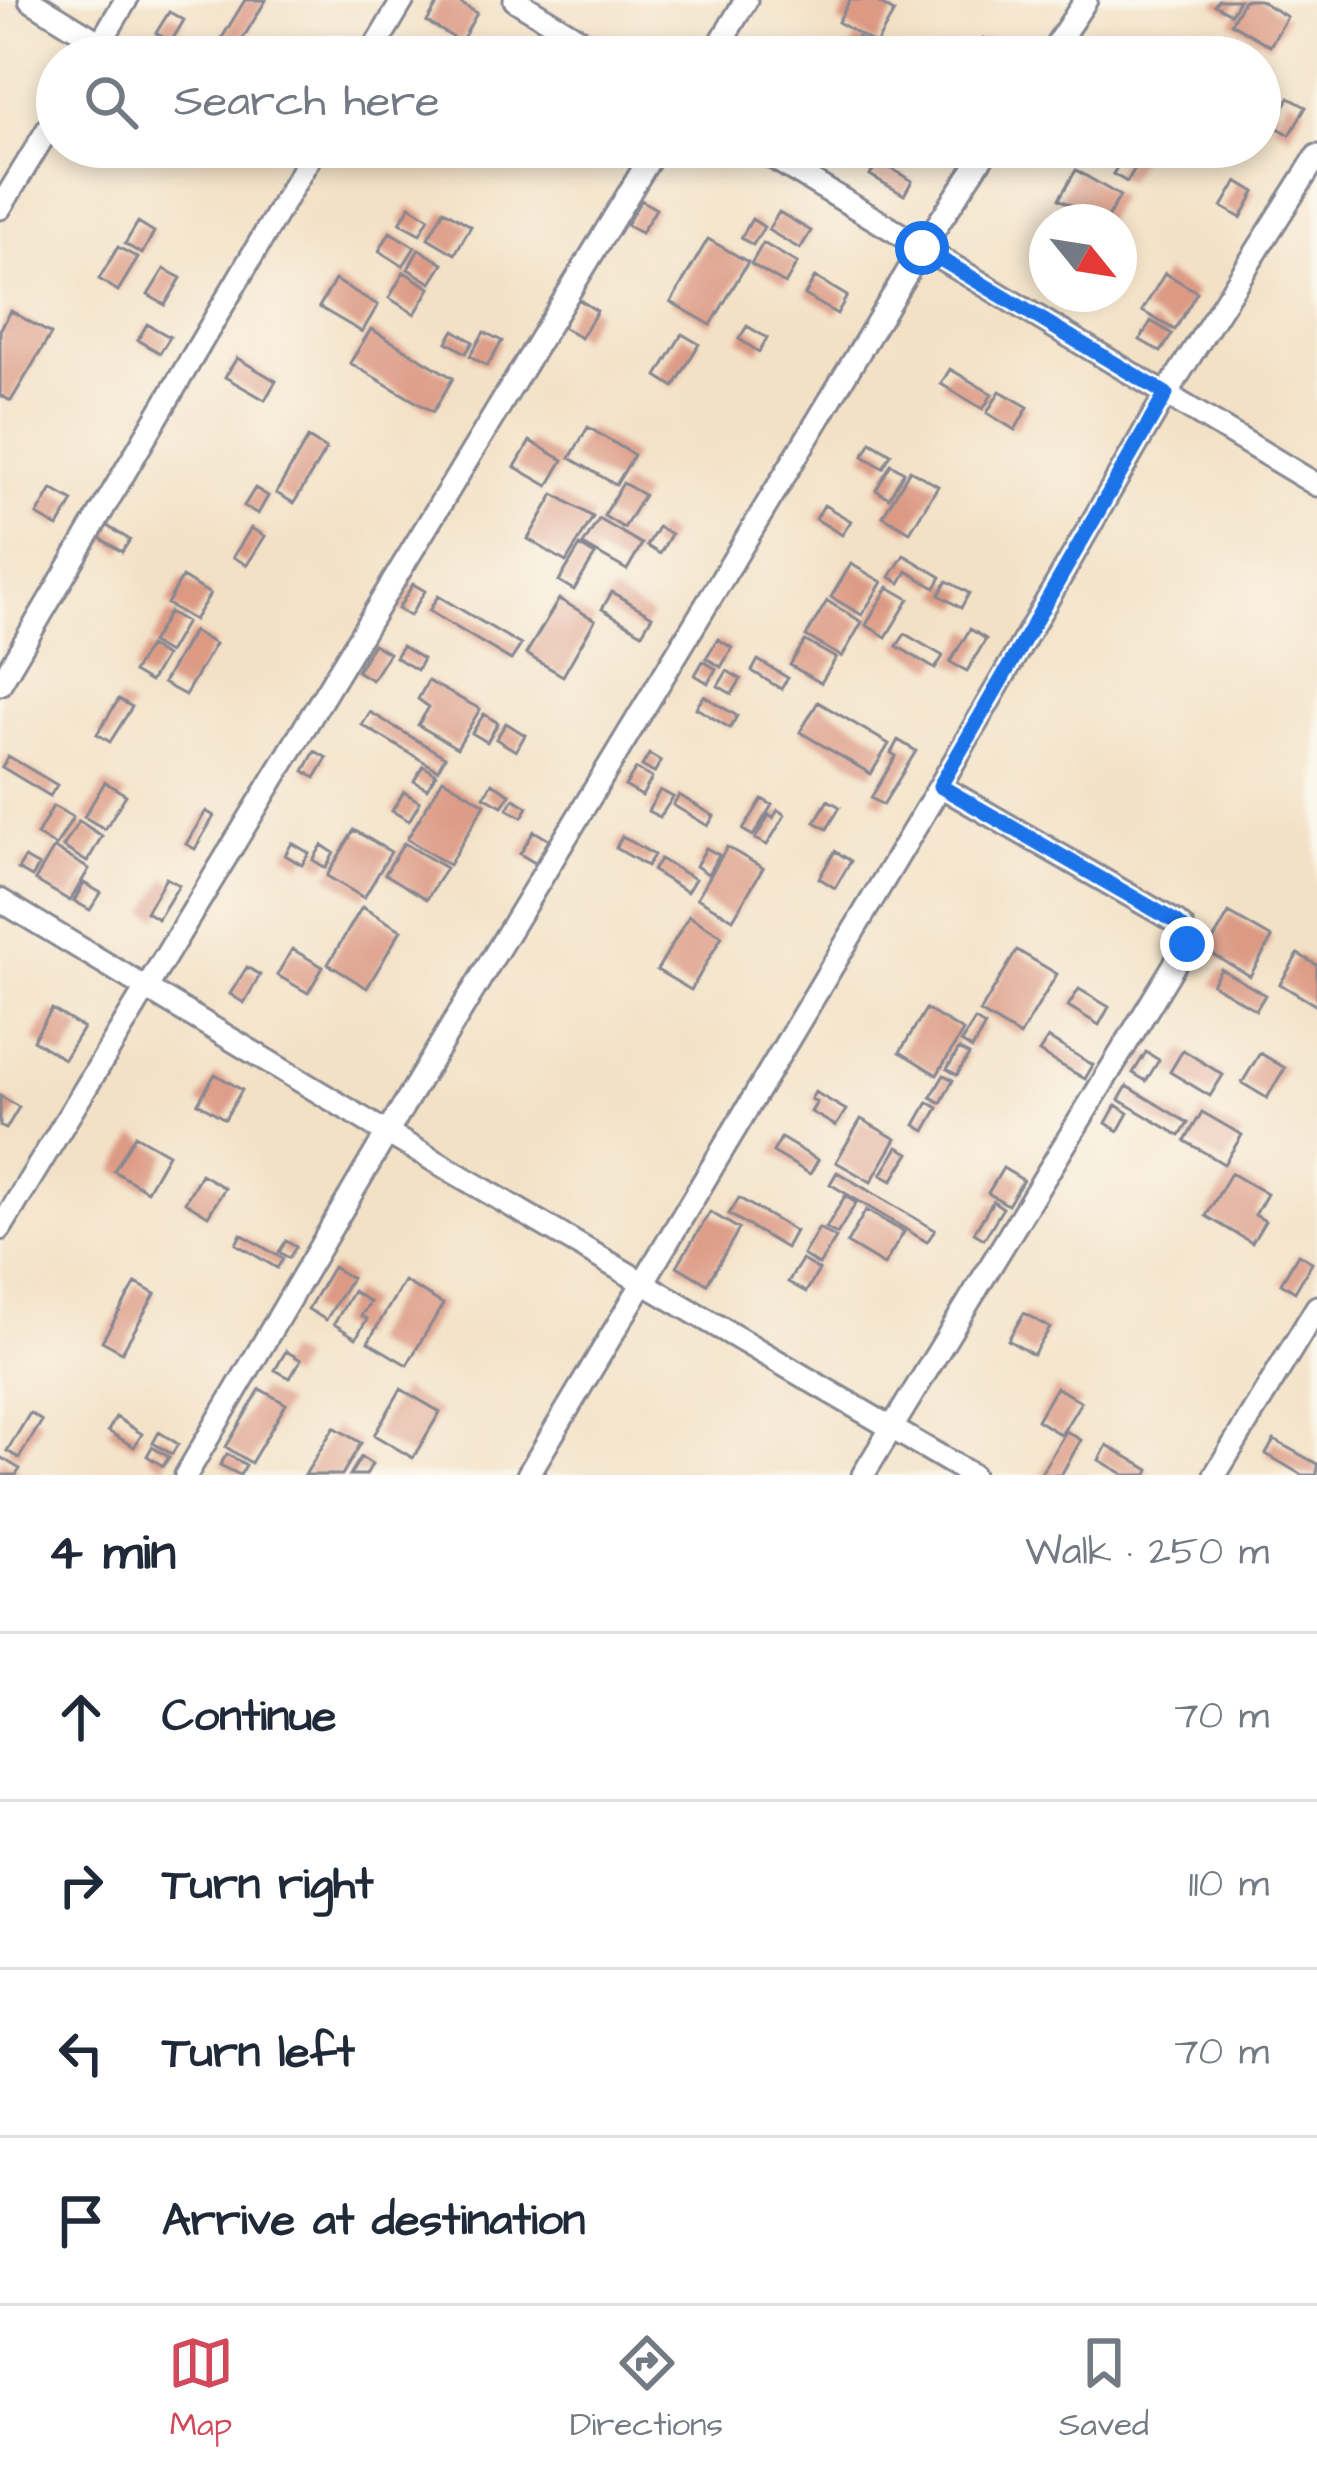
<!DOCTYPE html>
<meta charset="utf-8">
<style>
:root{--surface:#fff;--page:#f6f6f7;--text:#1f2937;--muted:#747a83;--line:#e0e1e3;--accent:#d1495b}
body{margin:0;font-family:"Architects Daughter",sans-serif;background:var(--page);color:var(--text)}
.compass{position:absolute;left:1029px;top:204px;width:108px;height:108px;border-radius:50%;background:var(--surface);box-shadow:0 6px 18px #0003;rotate:120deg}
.stop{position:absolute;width:36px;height:36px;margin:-27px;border:9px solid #1a73e8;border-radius:50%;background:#fff}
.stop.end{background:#1a73e8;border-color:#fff;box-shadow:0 3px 12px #0008}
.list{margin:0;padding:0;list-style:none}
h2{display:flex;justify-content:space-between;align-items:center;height:156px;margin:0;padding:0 48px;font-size:51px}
h2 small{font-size:39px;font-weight:400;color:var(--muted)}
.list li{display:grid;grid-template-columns:78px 1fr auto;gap:36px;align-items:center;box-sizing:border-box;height:168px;padding:0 48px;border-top:3px solid var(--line)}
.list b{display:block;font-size:45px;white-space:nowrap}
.list em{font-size:39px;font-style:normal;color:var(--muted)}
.icon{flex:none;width:66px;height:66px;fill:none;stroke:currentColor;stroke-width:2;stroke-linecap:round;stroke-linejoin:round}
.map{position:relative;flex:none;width:1317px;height:1475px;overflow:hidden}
.search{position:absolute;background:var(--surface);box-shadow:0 6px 18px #0003;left:36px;right:36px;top:36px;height:132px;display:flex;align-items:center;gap:30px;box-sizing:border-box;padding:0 42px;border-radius:66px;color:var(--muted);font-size:45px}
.sheet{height:828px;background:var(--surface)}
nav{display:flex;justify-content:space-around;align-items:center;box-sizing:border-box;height:168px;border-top:3px solid var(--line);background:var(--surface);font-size:33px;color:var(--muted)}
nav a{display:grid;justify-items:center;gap:6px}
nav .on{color:var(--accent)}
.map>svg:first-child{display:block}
</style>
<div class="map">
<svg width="1317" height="1475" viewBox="0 0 1317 1475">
<rect width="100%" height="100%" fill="#fbf7ec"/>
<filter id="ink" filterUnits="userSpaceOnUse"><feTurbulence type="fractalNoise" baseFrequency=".00833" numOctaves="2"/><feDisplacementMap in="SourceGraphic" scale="24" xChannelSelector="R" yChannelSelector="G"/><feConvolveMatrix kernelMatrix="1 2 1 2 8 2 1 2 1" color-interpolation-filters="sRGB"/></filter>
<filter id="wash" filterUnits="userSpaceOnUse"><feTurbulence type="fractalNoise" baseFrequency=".004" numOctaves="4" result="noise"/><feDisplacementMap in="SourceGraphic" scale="48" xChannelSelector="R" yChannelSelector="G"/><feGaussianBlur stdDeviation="2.7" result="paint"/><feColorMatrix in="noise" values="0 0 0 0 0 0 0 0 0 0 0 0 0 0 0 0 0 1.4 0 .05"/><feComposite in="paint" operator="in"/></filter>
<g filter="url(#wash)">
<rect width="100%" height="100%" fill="#f3e1c6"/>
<g id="blocks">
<!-- building -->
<path fill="#dc9a84" d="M245,0h21l-33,55 -16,-9z
M440,0h15l22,13 -16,29 -34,-20z
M850,0h24l20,12 -18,32 -38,-22z
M1218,0h21l-8,14 -16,-9z
M1244,0h15l28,17 -17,29 -39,-23z
M169,12l15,8 -13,22 -15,-9z
M857,37l16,9 -6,11h-22z
M983,38l32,19h-34l-7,-4z
M155,41l18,11 -2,5h-25z
M1289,98l17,9 -16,28 -17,-10z
M1269,105l9,5 -9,13 -8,-5z
M834,147h26l-7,11z
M1127,150l14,8 -14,24 -14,-8z
M879,161l33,20 -8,14 -34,-20z
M1076,170l44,26 -15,26 -46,-23z
M1237,181l18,11 -14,26 -19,-11z
M641,200l15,9 -15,24 -15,-8z
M410,206l19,12 -9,16 -20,-11z
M444,210l27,16 -16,28 -27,-16z
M779,212l32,19 -11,18 -32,-19z
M752,219l12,8 -11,18 -12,-7z
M138,222l16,10 -12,22 -17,-10z
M390,232l25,15 -12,19 -24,-15z
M708,239l40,23 -37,63 -40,-23z
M763,243l34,20 -12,21 -34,-20z
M118,247l20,11 -20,33 -19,-12z
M419,249l24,15 -12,19 -23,-14z
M164,269l17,9 -16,27 -17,-10z
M404,272l26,16 -15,26 -26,-16z
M1165,273l32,19 -22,38 -33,-19z
M815,277l32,19 -10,18 -32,-19z
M335,280l43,25 -16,27 -43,-25z
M578,299l19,12 -16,27 -19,-11z
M11,311l40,23 -40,67 -11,-6v-65z
M1151,321l21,13 -11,18 -21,-12z
M147,324l23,13 -10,16 -22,-13z
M747,326l20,12 -8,14 -20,-13z
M371,329l82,49 -20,34 -83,-49z
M454,330l19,12 -7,11 -19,-11z
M484,332l18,9 -15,25 -17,-10z
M682,334l17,10 -25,43 -17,-11z
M237,358l39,23 -11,19 -40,-23z
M950,369l42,25 -9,15 -42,-25z
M1000,391l28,16 -13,23 -28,-17z
M588,427l46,28 -18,30 -46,-27z
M308,438l18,11 -32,54 -18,-10z
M530,441l33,19 -15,26 -33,-19z
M871,442l20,12 -8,14 -20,-12z
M891,464l13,8 -15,26 -13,-8z
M910,470l28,16 -28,46 -27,-16z
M623,483l21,12 -20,33 -20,-12z
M255,488l13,8 -10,18 -14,-8z
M52,489l21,12 -15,26 -21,-12z
M554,494l39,23 -27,45 -38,-23z
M824,505l27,16 -9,14 -26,-16z
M599,519l43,25 -15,26 -44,-25z
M104,524l26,16 -8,12 -25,-16z
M658,527l13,7 -11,20 -13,-8z
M251,528l14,8 -18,29 -14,-8z
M580,546l15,9 -21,35 -15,-9z
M904,555l37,22 -6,11 -28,-17 -7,12 -10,-6z
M851,564l31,18 -20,33 -31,-18z
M182,577l28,17 -16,26 -27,-16z
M947,581l22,12 -8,15 -22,-13z
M413,584l12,7 -15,25 -12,-7z
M888,587l21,12 -23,38 -20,-12z
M612,592l40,24 -10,17 -40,-24z
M438,596l83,49 -10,15 -82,-49z
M559,599l36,21 -32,56 -37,-22z
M827,601l35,21 -20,35 -36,-21z
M169,612l17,10 -18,31 -17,-10z
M970,629l16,10 -19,32 -17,-9z
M193,631l22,13 -30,51 -22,-12z
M905,634l38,22 -8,13 -38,-23z
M718,639l14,9 -11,19 -15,-9z
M805,641l31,17 -15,25 -31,-18z
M373,644l16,9 -17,27 -15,-9z
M149,646l16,10 -15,26 -17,-10z
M402,646l21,13 -6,11 -22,-13z
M758,660l30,18 -7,11 -29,-18z
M703,661l13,8 -8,14 -13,-8z
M727,671l14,8 -9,15 -14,-8z
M428,681l52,28 -23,39 -39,-23 11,-18 -11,-8z
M704,696l33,20 -7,12 -34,-20z
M119,699l13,8 -22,35 -13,-8z
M818,702l71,42 -18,30 -71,-42z
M370,712l75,45 -7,13 -76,-45z
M484,714l14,9 -11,19 -15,-9z
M506,723l19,12 -9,16 -20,-12z
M898,740l18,11 -33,54 -12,-7 25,-42 -5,-3z
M315,751l12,7 -12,20 -11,-7z
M649,754l12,7 -7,12 -12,-7z
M8,756l49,29 -7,11 -48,-29z
M423,766l13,8 -9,15 -13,-8z
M636,769l16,9 -10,18 -17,-10z
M443,779l42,25 -36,61 -42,-26z
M105,782l21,13 -21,34 -21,-12z
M492,783l18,11 -8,12 -18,-10z
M660,790l13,7 -13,20 -12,-6z
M404,792l16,10 -11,19 -17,-10z
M679,795l35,21 -6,10 -35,-21z
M514,799l14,8 -6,10 -15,-8z
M762,799l10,6 -19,31 -10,-6z
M828,800l12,7 -13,22 -12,-7z
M53,806l20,11 -17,29 -19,-11z
M778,810l7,5 -18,30 -12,-6 14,-24 4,3z
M206,811l8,5 -19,33 -9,-5z
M79,821l23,15 -15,26 -24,-15z
M354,830l37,22 -27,46 -37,-22z
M534,831l15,9 -14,23 -15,-9z
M622,836l32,19 -7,11 -31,-18z
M292,843l17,10 -7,12 -17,-10z
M404,843l42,25 -19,31 -42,-25z
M322,845l12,8 -8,15 -13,-8z
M727,847l36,21 -30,51 -36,-21z
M54,848l35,21 -19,32 -35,-21z
M706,848l13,7 -11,19 -12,-8z
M835,851l16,10 -16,27 -16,-10z
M25,858l14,8 -7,11 -14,-8z
M660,859l35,20 -8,13 -34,-21z
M166,878l13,7 -21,34 -12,-7z
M84,883l17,10 -11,17 -16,-9z
M362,907l39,23 -34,58 -39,-24z
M1229,913l43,25 -22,38 -43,-25z
M689,916l33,20 -31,54 -34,-20z
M292,949l31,18 -15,26 -31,-18z
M1017,950l40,24 -37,62 -40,-24z
M1298,954l19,11v41l-37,-22z
M247,967l13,8 -16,28 -14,-9z
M1221,969l44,26 -9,15 -44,-26z
M1079,989l30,18 -10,18 -31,-19z
M52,1009l31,19 -19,31 -31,-19z
M926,1009l37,22 -26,44 -37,-23z
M975,1020l10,6 -13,23 -11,-7z
M1048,1038l45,27 -8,14 -46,-27z
M959,1049l10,6 -12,20 -10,-6z
M1183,1050l40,25 -13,21 -40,-24z
M1146,1052l13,8 -13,21 -13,-8z
M1260,1053l25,15 -18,30 -25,-15z
M215,1074l27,16 -17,29 -27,-16z
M944,1075l9,5 -12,23 -10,-6z
M1127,1086l61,37 -8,13 -61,-36z
M815,1092l31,18 -10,16 -25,-14 6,-10 -6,-3z
M0,1096l19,11 -13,22 -6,-3z
M928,1102l10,6 -13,23 -10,-6z
M1116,1105l12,8 -10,18 -12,-8z
M1202,1112l40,23 -18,29 -39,-23z
M861,1119l35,20 -25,43 -35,-20z
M135,1135l33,19 -21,37 -33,-20z
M781,1138l37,22 -8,14 -37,-22z
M898,1147l11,6 -17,28 -11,-6z
M1003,1168l20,12 -15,25 -20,-12z
M837,1172l98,58 -8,12 -97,-58z
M1231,1173l36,21 -12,21 10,6 -13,22 -46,-27z
M201,1174l24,14 -17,28 -23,-14z
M845,1196l11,7 -19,31 -11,-6z
M739,1198l56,33 -9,17 -57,-34z
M993,1201l10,7 -19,31 -10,-6z
M866,1210l38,22 -20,33 -37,-22z
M710,1212l29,17 -32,55 -30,-18z
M819,1228l17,10 -17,27 -16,-10z
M241,1234l42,25 -6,9 -41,-24z
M286,1241l10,6 -7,11 -10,-6z
M1298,1254l14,8 -17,30 -14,-9z
M802,1260l17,10 -13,22 -18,-10z
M333,1267l18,11 -25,42 -18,-11z
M404,1281l39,23 -36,61 -39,-23z
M136,1283l19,11 -33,58 -20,-11z
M353,1291l17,11 -9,14 6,3 -11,19 -22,-14z
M1024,1313l26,15 -17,27 -25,-15z
M286,1351l15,9 -11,18 -15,-8z
M1056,1387l25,15 -20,33 -24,-15z
M260,1389l26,15 -35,59 -25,-16z
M401,1389l39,23 -27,46 -39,-23z
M30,1413l12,8 -23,37 -12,-7z
M116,1417l26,17 -8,13 -26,-16z
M334,1427l27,16 -19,32h-37z
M1066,1431l15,9 -20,35h-21z
M159,1432l19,12 -6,10 -19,-11z
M1274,1440l43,24v11h-15l-36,-21z
M1107,1445l42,25 -2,5h-22l-26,-15z
M152,1447l17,10 -6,9 -16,-10z
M227,1454l19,11 -6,10 -20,-10z
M0,1457l20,12 -4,6h-16z
M361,1457l11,7 -6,11h-16z"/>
</g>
</g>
<g filter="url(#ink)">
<use href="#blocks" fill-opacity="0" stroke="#878892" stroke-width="3"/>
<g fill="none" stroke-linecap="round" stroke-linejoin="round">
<!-- street casing -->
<g stroke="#878892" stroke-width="27">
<path id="street" d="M30,0l70,43
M515,0l93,57
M92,57l34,-57
M369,57l34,-57
M712,57l34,-57
M1048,57l38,-57
M755,147l562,338
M0,208l57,-94
M0,684l316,-537
M0,900l387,233 585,342
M0,1229l657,-1082
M186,1475l201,-342 535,-885 67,-101
M528,1475l412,-689 226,-392 151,-238
M863,1475l324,-531 -4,-16 -7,-6 -236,-136
M1215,1475l102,-168"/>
</g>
<!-- street -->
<use href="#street" stroke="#fff" stroke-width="21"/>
</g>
</g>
<g fill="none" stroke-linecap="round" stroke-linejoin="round" filter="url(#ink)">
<!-- route -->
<path stroke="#1a73e8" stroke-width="15" d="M922,248l244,146 -226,392 236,136 7,6 4,16"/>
</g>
</svg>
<svg class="compass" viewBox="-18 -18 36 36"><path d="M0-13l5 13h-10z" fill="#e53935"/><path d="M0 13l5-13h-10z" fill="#747a83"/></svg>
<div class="stop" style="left:922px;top:248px"></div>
<div class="stop end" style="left:1187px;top:944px"></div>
<div class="search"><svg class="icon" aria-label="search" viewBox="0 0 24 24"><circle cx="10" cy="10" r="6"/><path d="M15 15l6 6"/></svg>Search here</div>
</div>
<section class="sheet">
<h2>4 min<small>Walk · 250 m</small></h2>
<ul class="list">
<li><svg class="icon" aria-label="ahead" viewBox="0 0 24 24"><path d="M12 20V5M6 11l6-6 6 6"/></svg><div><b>Continue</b></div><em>70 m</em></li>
<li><svg class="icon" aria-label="right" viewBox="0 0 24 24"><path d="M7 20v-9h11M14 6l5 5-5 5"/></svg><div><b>Turn right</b></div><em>110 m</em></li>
<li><svg class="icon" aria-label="left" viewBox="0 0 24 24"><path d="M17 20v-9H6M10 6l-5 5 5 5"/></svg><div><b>Turn left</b></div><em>70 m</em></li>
<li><svg class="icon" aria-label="arrive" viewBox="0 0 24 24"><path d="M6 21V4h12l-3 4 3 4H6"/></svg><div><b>Arrive at destination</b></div></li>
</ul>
</section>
<nav>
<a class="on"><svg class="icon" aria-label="map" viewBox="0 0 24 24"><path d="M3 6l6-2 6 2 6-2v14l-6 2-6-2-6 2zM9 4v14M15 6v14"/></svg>Map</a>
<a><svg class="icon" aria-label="directions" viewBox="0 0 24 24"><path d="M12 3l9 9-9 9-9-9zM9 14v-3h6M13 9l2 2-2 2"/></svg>Directions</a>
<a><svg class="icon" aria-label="saved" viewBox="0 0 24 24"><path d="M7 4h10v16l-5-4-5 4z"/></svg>Saved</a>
</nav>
